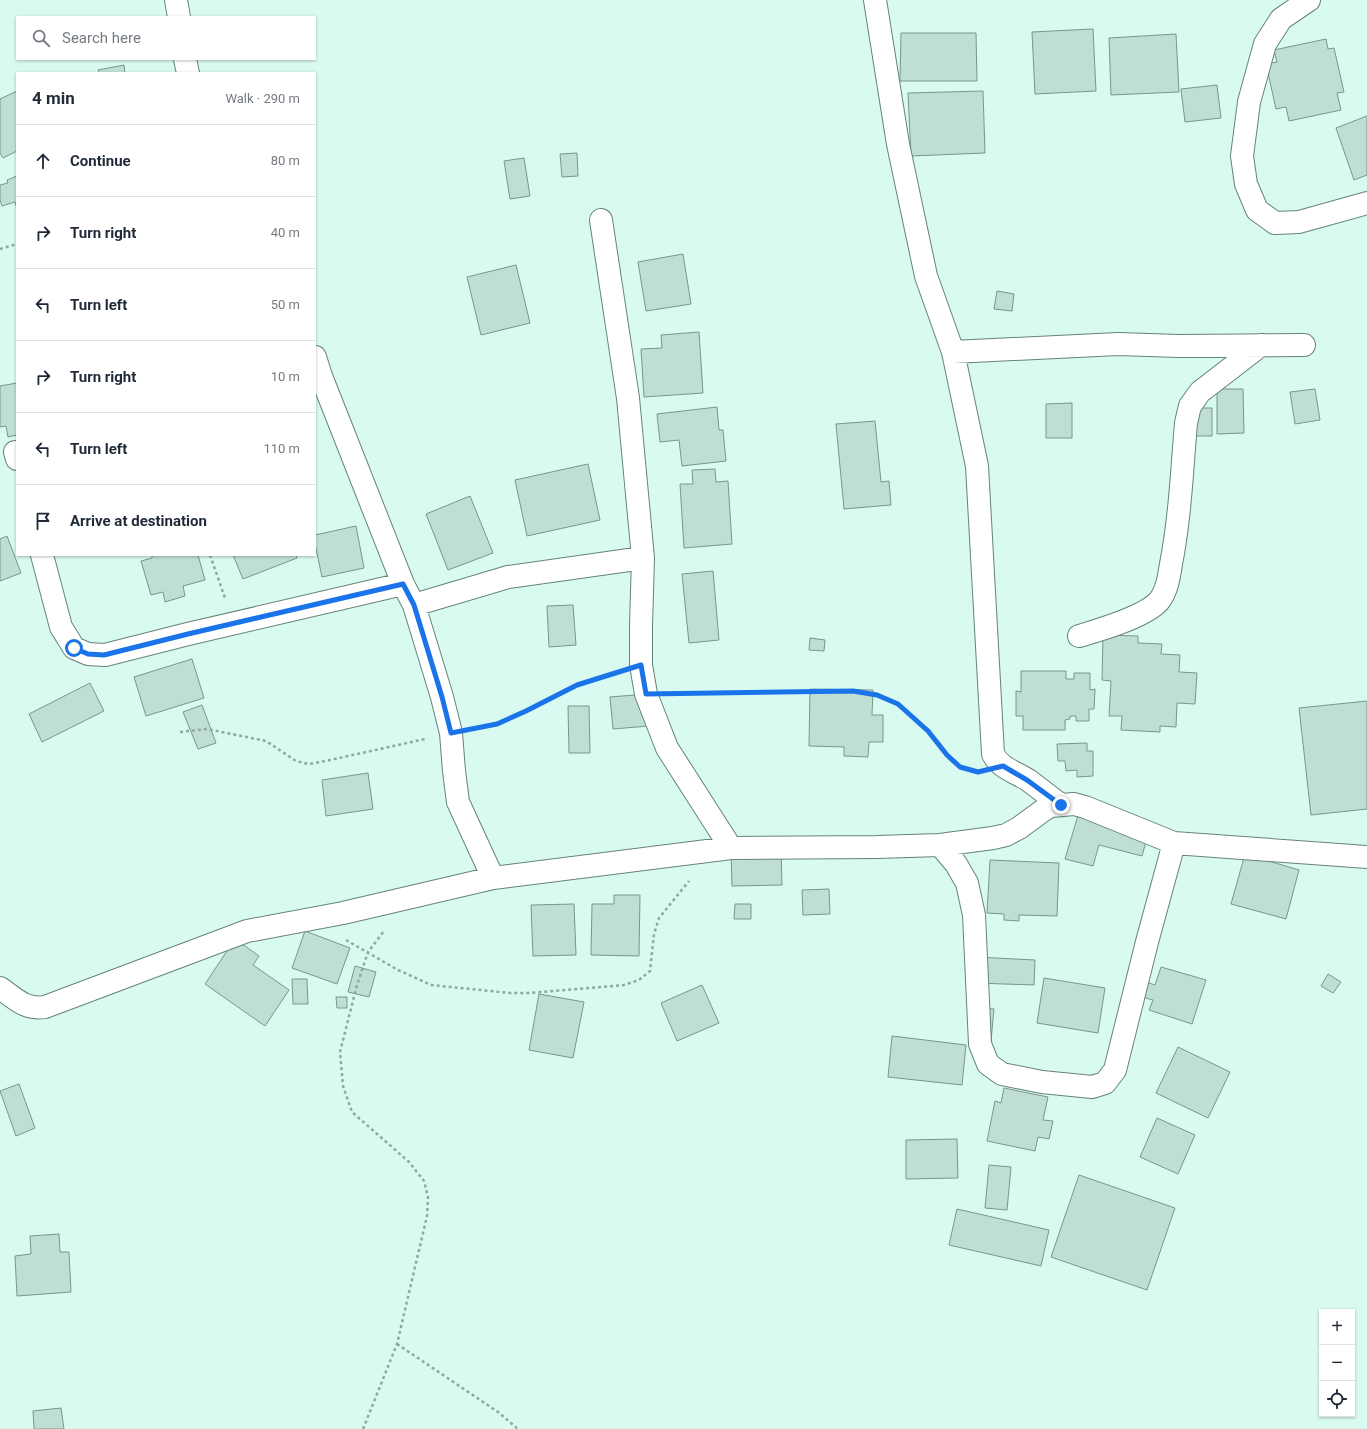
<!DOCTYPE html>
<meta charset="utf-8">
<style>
:root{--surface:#fff;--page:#f2f2f3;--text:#1f2937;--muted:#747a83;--line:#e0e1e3}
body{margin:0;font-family:Roboto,sans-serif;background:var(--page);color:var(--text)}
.controls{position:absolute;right:12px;bottom:12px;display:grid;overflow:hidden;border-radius:0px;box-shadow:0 1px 3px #0004}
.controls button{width:36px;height:36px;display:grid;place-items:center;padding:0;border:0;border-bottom:1px solid var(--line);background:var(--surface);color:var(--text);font:20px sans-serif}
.stop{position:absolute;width:12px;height:12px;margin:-9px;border:3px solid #1a73e8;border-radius:50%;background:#fff}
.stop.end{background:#1a73e8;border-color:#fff;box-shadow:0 1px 4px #0008}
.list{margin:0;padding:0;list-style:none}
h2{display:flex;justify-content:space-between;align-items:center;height:52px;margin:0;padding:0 16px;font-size:17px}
h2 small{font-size:13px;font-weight:400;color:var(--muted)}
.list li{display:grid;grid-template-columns:26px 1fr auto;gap:12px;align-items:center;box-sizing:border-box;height:72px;padding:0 16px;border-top:1px solid var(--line)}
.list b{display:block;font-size:15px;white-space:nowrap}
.list em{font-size:13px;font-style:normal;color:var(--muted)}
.icon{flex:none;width:22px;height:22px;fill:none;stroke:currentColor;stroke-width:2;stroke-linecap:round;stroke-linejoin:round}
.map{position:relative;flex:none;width:1367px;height:1429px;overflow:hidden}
.search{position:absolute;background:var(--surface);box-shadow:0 1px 3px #0004;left:16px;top:16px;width:300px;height:44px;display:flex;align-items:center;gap:10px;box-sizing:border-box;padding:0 14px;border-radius:0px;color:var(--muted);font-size:15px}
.panel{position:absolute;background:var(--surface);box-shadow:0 1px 3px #0004;left:16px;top:72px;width:300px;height:484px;border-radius:0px}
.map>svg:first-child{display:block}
</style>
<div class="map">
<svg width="1367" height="1429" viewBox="0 0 1367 1429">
<rect width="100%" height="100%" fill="#d9faf0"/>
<!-- building -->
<path fill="#bfdfd5" stroke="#78968d" d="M1093,29l3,62 -61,3 -3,-62z
M901,33h75l1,48h-77z
M1176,34l3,58 -68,3 -2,-57z
M1326,39l2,10 6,-1 10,44 -7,1 4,17 -52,11 -3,-14 -10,2 -10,-45 11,-2 -3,-12z
M124,65l1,8h-26l-1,-3z
M1217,85l4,33 -36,4 -4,-33z
M17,91v60l-14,7 -3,-5v-54z
M983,91l2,62 -74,3 -3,-63z
M1367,116v59l-13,5 -18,-52z
M577,153l1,23 -16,1 -2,-23z
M524,158l6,38 -20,3 -6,-38z
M17,176v33l-2,-7 -13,4 -2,-6v-15l8,-2 -1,-3z
M683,254l8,50 -45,7 -8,-49z
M516,265l14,58 -49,12 -14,-58z
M997,291l17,3 -2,17 -18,-2z
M699,332l4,61 -59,4 -3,-48 21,-1 -1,-13z
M17,383v52l-9,2 -2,-11 -6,1v-41z
M1217,389h26l1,44 -27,1z
M1315,389l5,31 -25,4 -5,-32z
M1072,403v35h-26v-34z
M717,407l2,23h4l3,31 -44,5 -3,-26 -19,2 -3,-28z
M1192,408h20v28h-21z
M875,421l6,61 8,-1 2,24 -47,4 -8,-85z
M588,464l12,56 -73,16 -12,-56z
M715,469l1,13 12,-1 4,63 -48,4 -4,-64h13l-1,-14z
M470,496l23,57 -45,17 -22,-56z
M356,526l8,42 -42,9 -7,-33v-9z
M7,536l14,37 -21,8v-42z
M152,555h46l7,25 -22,6 2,10 -20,6 -2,-10 -12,3 -10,-34 11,-3z
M233,555h63l1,3 -54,21z
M713,571l6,69 -30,3 -7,-69z
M573,605l3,40 -27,2 -2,-41z
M1103,635l35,1v7l24,1 -1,10 19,1 -1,17 18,1 -2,31 -18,-1 -1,24 -16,-1v6l-39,-2 1,-14h-13l2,-35 -9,-1z
M810,638l15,2 -1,11 -15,-1z
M192,659l12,39 -58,18 -12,-39z
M1021,671h45v8h8v-6h16v17l5,-1 -1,20h-5v12h-13v-5h-6v3l-5,1v10h-42v-14h-7v-25l5,1z
M90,683l14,28 -62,31 -13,-28z
M810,689l63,1 -1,25h11v27h-14l-1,15 -24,-1v-9l-35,-1z
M647,694l2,32 -36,3 -3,-32z
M1367,701v108l-56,6 -12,-107z
M202,705l14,38 -18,6 -15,-37z
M568,706h21l1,47h-21z
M1087,743v8h6v25l-16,1v-7l-11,1 -1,-10h-7l-1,-17z
M368,773l5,36 -47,7 -4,-36z
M1079,812l70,19 -7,25 -43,-11 -6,21 -28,-7z
M781,850l1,35 -50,1 -1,-35z
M1245,854l54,16 -13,49 -55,-15z
M990,860l69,3 -2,53 -38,-1v6l-15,-1v-6l-17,-1z
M829,889l1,25 -27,1 -1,-25z
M614,895h26l-1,61 -48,-1 1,-51h22z
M574,904l2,51 -43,1 -2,-51z
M735,904h16v15h-17z
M305,931l45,17 -13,36 -45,-16z
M235,939l24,17 -6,9 36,25 -24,36 -60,-42z
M976,957l59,3 -1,25 -59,-2z
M355,966l21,6 -7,25 -21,-5z
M1161,967l45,13 -14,44 -43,-14 4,-10 -18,-5 5,-15 15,5z
M1328,974l13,8 -8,11 -12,-7z
M1044,978l61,10 -7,45 -61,-10z
M292,979h15l1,25h-15z
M702,985l17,38 -42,18 -16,-38z
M539,994l45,8 -11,56 -44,-8z
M336,997h11v11h-10z
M978,1008l16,1 -3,32 -16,-1z
M892,1036l74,9 -4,40 -74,-8z
M1178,1047l52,25 -22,46 -52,-25z
M19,1084l16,44 -19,8 -16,-45z
M1004,1088l44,9 -5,23 10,1 -4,18 -11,-2 -3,14 -48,-10 8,-40 6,2z
M1157,1118l38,17 -17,39 -38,-17z
M957,1139l1,39 -52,1v-39z
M989,1165l22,2 -4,43 -22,-2z
M1079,1175l96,33 -28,82 -96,-33z
M957,1209l92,21 -8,36 -92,-21z
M59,1234l1,18h9l2,40 -54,4 -2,-40 16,-2 -1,-18z
M61,1408l3,21h-30l-1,-18z"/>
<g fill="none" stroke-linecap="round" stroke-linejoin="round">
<!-- minor casing -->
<g stroke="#65837a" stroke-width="24">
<path id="minor" d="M176,0l3,17
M875,0l23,144 28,132 27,76 24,114 16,288c7,14 22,18 35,26 11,8 22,17 33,25
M1309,0l-28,19 -16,25 -16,58 -7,54 4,28 11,26 18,13 24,-1 68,-19
M185,59l3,14
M601,220l27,178 15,160 -2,68v39l5,29 21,54 64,100
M953,352l165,-8 61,2 125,-1
M315,357l6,19 82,208 11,21 28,92 9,36 3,38 4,31 35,76
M15,452l2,7
M42,555l19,72 13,21 14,6 17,1 83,-21 215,-50
M414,605l94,-28 135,-19
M1079,636c20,-6 66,-19 80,-35 8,-10 10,-24 12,-37 9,-46 11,-94 15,-141l4,-17 10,-14 61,-47
M940,845l16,19 11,19 7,32 6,129 8,20 14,10 40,8 50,5 13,-4 10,-13 32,-128 27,-99
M0,988c16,11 25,22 45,19l202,-76 96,-18 150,-35 238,-30 146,-1 63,-2 53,-7 13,-3 13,-7 26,-19 6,-3 23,-2 11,3 89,36 193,14"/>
</g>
<!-- path -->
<path stroke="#8fa8a0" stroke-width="2.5" stroke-dasharray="3 3" stroke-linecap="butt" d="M0,249l17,-5
M210,555l15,43
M674,694l179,-3 24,4 21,9 30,27 19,24 13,12 11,3
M477,728l20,-4 29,-13 51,-26 40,-13
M180,732l27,-3 59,12 30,20 12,3 13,-2 104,-23
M346,940l52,30 33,15 79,8h20l94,-8 15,-5 11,-9 4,-37 5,-16 30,-37
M397,1344l101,68 20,17
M363,1429l34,-85 30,-128 1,-19 -4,-16 -15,-19 -57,-50 -9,-26 -3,-34 17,-67 11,-33 16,-21"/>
<!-- minor -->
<use href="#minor" stroke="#fff" stroke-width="22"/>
</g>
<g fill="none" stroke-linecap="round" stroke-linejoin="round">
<!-- route -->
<path stroke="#1a73e8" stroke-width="5" d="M74,648l14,6 16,1 84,-21 215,-50 11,21 28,92 9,36 46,-9 29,-13 51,-26 64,-20 5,29 207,-3 24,4 21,9 30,27 19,24 13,12 18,5 25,-6 24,14 34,25"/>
</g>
</svg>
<div class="controls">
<button>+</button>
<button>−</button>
<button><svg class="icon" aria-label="locate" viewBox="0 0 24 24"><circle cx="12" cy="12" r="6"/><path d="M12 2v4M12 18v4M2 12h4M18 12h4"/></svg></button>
</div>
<div class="stop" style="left:74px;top:648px"></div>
<div class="stop end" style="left:1061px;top:805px"></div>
<div class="search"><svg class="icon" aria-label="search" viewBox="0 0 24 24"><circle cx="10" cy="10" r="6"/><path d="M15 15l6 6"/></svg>Search here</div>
<section class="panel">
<h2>4 min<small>Walk · 290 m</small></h2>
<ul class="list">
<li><svg class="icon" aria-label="ahead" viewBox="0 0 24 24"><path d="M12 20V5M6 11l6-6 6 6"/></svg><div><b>Continue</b></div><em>80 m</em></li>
<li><svg class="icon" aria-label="right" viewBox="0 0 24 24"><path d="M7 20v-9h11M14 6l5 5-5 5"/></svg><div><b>Turn right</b></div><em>40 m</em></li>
<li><svg class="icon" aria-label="left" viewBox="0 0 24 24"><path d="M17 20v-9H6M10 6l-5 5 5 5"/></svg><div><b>Turn left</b></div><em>50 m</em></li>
<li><svg class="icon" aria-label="right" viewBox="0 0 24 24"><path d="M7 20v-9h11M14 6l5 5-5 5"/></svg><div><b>Turn right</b></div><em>10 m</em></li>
<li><svg class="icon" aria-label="left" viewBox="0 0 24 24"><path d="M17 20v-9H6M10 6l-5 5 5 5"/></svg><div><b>Turn left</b></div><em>110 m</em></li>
<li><svg class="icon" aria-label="arrive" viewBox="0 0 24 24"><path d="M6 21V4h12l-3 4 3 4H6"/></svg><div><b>Arrive at destination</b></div></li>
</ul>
</section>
</div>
